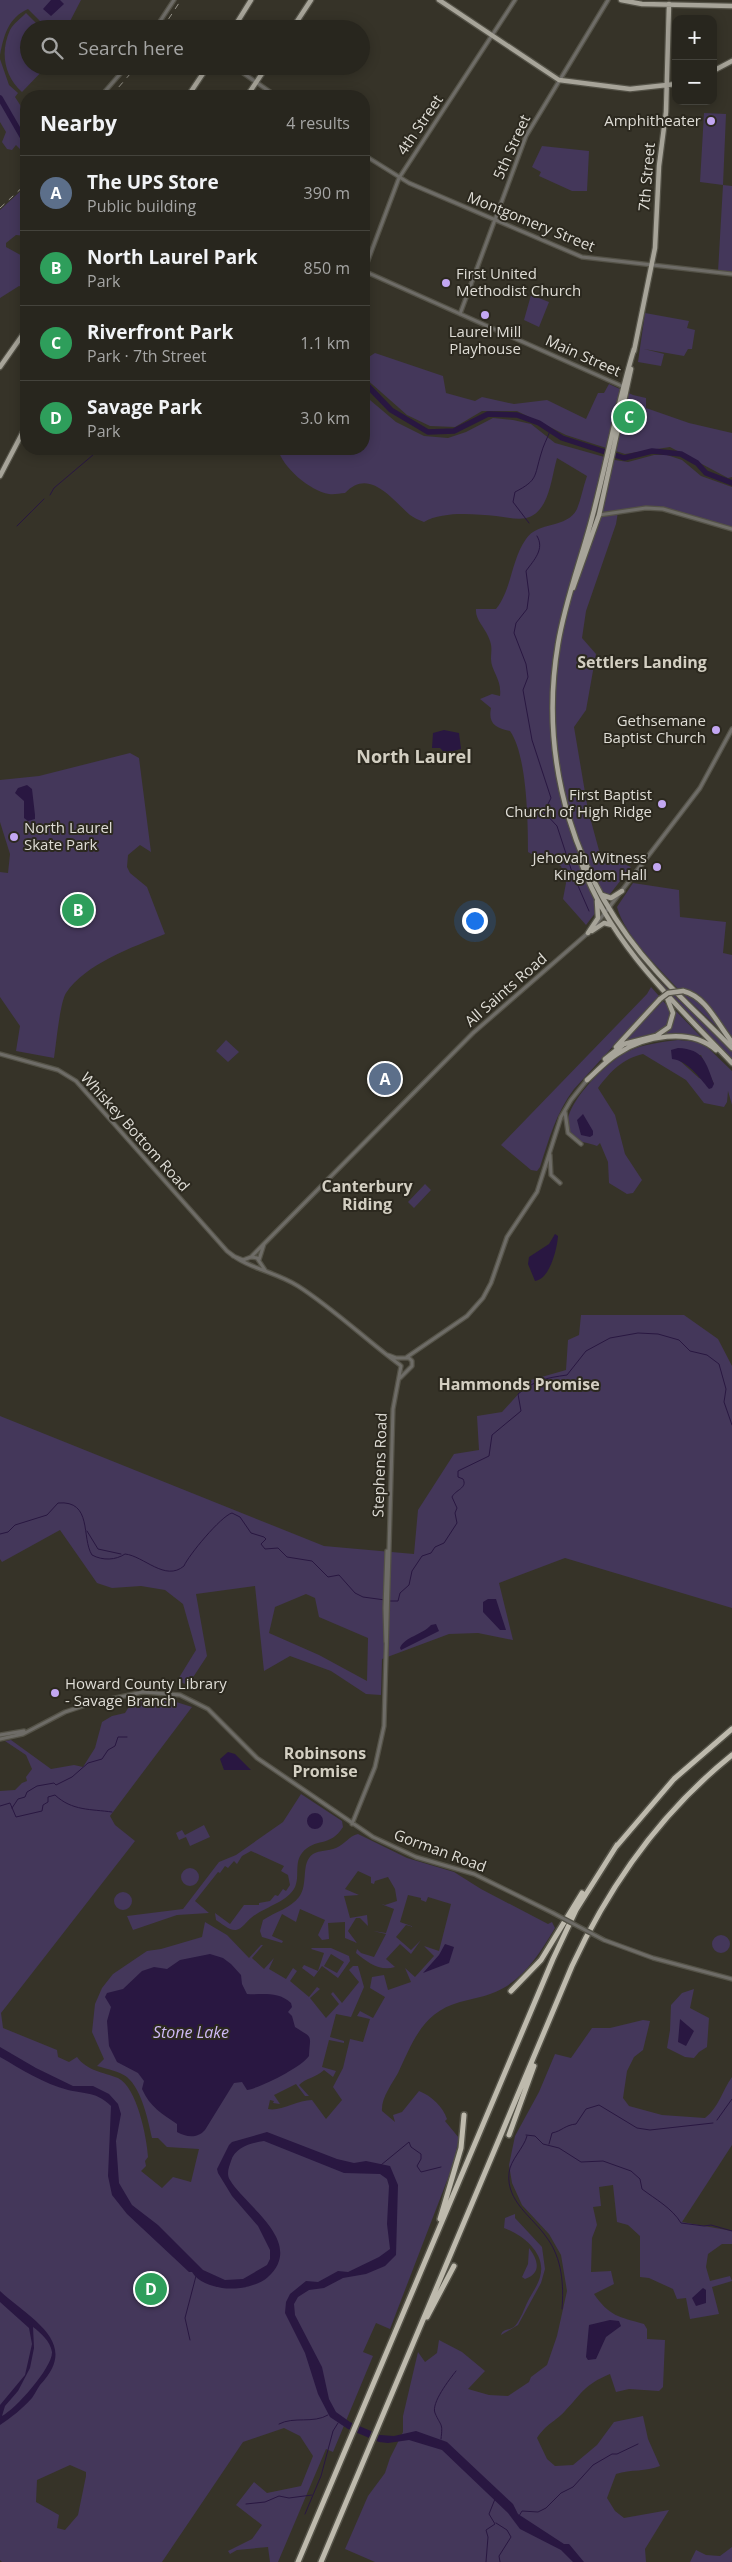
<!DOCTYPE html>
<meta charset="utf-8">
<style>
:root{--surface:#28261e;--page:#302e27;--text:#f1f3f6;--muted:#a5a5a4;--line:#44433c;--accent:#b45309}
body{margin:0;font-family:"Open Sans",sans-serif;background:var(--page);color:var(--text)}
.controls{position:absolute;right:15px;top:15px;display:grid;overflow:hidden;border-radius:10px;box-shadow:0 2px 12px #0003}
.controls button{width:45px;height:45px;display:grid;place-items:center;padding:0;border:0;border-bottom:1px solid var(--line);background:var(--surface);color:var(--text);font:25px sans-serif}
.you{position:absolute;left:474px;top:920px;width:18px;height:18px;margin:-12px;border:4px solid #fff;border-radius:50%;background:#1a73e8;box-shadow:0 0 0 8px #1a73e833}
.badge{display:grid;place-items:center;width:32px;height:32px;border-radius:50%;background:var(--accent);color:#fff;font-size:16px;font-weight:700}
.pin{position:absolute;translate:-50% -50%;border:2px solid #fff;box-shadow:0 1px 5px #0006}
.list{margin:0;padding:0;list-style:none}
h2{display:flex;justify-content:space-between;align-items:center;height:65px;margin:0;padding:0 20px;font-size:21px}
h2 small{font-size:16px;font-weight:400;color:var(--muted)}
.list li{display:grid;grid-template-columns:32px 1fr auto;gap:15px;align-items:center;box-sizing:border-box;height:75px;padding:0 20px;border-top:1px solid var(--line)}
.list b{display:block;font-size:19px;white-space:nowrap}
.list p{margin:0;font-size:16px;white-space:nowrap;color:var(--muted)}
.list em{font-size:16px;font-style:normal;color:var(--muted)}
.icon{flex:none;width:28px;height:28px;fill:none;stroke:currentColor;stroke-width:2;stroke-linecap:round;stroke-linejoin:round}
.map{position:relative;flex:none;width:732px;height:2562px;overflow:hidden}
.search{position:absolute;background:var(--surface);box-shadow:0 2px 12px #0003;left:20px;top:20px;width:350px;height:55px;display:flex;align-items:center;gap:12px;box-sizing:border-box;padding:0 18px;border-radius:28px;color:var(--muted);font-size:19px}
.panel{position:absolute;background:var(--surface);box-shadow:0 2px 12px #0003;left:20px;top:90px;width:350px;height:365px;border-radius:20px}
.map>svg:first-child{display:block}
</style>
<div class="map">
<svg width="732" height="2562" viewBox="0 0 732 2562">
<rect width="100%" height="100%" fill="#363328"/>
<!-- green -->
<path fill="#44375a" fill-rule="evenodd" d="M0,0h81l-15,29h-18l-20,-20c-20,9 -24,26 -28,46z
M26,13l16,16h-13v37h18l-25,26c-18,-16 -22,-40 -12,-62 3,-6 11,-12 16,-17z
M0,59l9,26 9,8 -3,4 11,17v58l-3,-20 -7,-7 -4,5 -5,-1 -5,-7 4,-10 -6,-10z
M704,113l22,1 -3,71 9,1v89l-14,-3 5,-87 -23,-3z
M542,146l47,5 -2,40h-15l-33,-15 2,-4 -9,-5z
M26,186v63v-13l-10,-1 -10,8v4l20,11v30l-7,-2 -19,12v-88z
M531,295l18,7 -10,25 -15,-7z
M645,313l44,8 -2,7 8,2 -3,19h-4l-4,7 -40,-7 20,5 -3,12 -23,-4z
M375,353l68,23 3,17 29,8 7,-4 32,7 33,-4 39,19 12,-26h6l5,-9 24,11 13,3v10l43,15 43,10v44l-4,1 -58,-31 -45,7 -59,-19 -49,-24h-35l-27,16 -25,-1 -23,-11 -43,-38v-17z
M364,395l32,27 28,14 24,2 18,-6 27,-14 20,2 18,4 24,19 60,17 13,2 26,-7h13l15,5 19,16 31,11v42l-77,-21 -37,4 -2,12 -30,87 -4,27 14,16 -10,56 -12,17 14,83 12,44 31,13 -45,58 -23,-26 3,-16 -5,-17c-11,-6 -22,-7 -33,-14 0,-31 -1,-97 -18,-121 -15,-3 -22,-8 -19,-23l-11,-9 12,-5 8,2c2,-17 -9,-25 -9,-37 0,-10 2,-12 -3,-23 -4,-9 -13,-17 -12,-27h20c16,-20 15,-49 30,-70 12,-18 41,-10 51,-30 4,-10 6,-22 10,-33l-30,-18c-4,14 -6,32 -13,45 -12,22 -29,15 -48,13 -22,-2 -53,-5 -72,6 -5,-2 -10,-4 -14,-7 -18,-16 -41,-48 -65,-22 -5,0 -11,2 -16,1 -19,-3 -47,-27 -51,-45h86z
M130,753l9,5 12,94 -11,-7 -12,10 -1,12 3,6 17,14 18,47c-32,13 -80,30 -99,59 -6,9 -10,52 -12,65l-38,-7 4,-25 -20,-29v-125l8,1 2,-19 -10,-32v-42l39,-4z
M633,883l46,7 1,27 46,5 -3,31 9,2v83c-13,-18 -28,-52 -54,-49 -20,-22 -53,-53 -61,-82z
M613,921l39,53 80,76v10l-76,-79 -32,-42z
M651,987l8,9 -85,93c-18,24 -25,50 -34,78l-3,4 -6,-1 -30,-25 146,-151z
M681,993c17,2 31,20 37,35z
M663,1001c10,9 8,20 -1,30l-38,10z
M674,1009l29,30c-29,-12 -61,4 -88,15 4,-3 8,-8 12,-10 21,-10 51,0 47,-35z
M226,1040l13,12 -11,10 -12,-11z
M678,1040l21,2 6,3 27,26v34l-4,-14 -1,11 -3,5 -20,-4 -18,-23 -43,-26c-21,5 -32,17 -45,34l17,27 10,39 17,26 -9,13 -6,1 -18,-11 -1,-21 -8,-19 -3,3c-9,-4 -21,-3 -27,-12 -15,-24 39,-74 59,-83 15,-7 33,-9 49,-11zM701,1055l13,29 -15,-6 -20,-18z
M425,1184l6,6 -17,18 -6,-6z
M581,1315h103l34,24 14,27v242l-167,-50 -66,25 14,57 -35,-7 -29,1 -67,25 -1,36 -15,-1 -35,-23 -41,-15 -26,15 -9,-85 -59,8 11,62 -19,29 -11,-4 19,-31 -13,-46 -18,-14 -24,-4 -29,2 -15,-5 -37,-53 -58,32 -2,-3v-143l324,130 90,8 4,-44 36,-56 25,-4 -2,-34 25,-4 29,-32 35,-10 2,-30 11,-5zM306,1594l9,4 4,19 49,21 -1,43 -48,-26 -50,-22 6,-26z
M134,1699l36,1 22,7 -82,109 5,9 20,16 -134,172 2,15 54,22 1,7 11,5 8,-5c10,14 26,15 41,21 19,9 29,60 30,79l-3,4 1,5 -5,5 21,17 11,-11 18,5 8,-33 -32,-2 -9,-9h-6c-4,-18 -10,-48 -25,-61 -8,-6 -20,-8 -30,-11l7,-7 -12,-27 3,-28 7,-16 11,-14 34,-23 14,-2 41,-12 3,-15 22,13 22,23 12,-13h2l-11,13 12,11 10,-11 -5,11 17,10 7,-11 4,3 -7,10 19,16 8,-10 3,2 -10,9 16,20 13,-14 -8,-10 2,-2 9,11 17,-21 -10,-12 4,-4h5l6,21 -13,30 -15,-3 -6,23 14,4v2l-15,-3 -7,27 14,4 -3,6 -9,-7c-9,8 -18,8 -25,15l10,11h-4l-9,-12 -22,11 6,9 -7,-1 1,-2 -4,-1 -2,9c12,3 29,-9 44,-9l14,19 16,-19 -9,-13 10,-19 7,-29 13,3 7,-23 -13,-3 3,-5 13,7 12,-21 -15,-9 2,-11 12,-2 4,15 23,-8 -6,-14 10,9 19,-21 -10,-10 15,5 12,-47 -23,-7 -2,5 -5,-2v-2l-13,-3 -8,27 14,5 -8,-2 -10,12 15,13 10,-10 -10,14 -11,-10 -14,15 9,8c-15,5 -28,-5 -39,-14l1,-4 4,4 13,4 12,-23 -13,-3 13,2 8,-24 -13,-5 4,1 12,-4 -2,-12 -7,-12 -13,4 -1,3 -3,-1v-6l-13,-6 -13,18 14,6 -15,1 6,22 17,-3 1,11 -8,-8h-4l-8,13 9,12 -12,-5v-16l-17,1 1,16 -7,1 -4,-5 7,-15 -25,-11 -4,13 -14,-8 -10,22 11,5 -1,2 -20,-6 -2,-6 3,-11c12,-8 28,-12 36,-23 10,-13 1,-34 14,-43 7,-4 15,-3 23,-6 8,-3 13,-12 22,-14l49,24 47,14 27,17 67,35 4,-2 3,6c-13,22 -27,44 -48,58 -14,9 -31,12 -47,16 -37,10 -47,39 -62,71 -6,11 -17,25 -16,38l13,11 -2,-7 9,-3 17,-21c13,5 24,16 28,28l-2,2 14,17 -6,27 -63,164 -14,-6 -13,29 10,4 -40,96 -7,-3 -48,113h-8l-2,-15 -31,3 -7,4 -2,-3 24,-12 10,-14 -26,-20 18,-23 13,11 34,-7 12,-30 -13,-20 -16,-8 -41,14 -81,120h-160l-2,-2v-769l15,-1 7,-7 5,-2 -1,-4 6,-8 -6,-14 -21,-14 6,-1 40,29 23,-4 9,2 12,-19 7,-26 10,-6 13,-3zM70,2465l16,7v4l-8,39 -13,15 -8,-2 2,-13 -23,-13 1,-22z
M301,1794l41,27 1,6c-13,21 -28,10 -41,26 -8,10 -2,23 -7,34 -7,15 -31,20 -44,31 -4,3 -9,11 -15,12 -6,1 -15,-7 -20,-10l-1,-7 15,11 14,-19h15v-2l11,-2 5,-6 3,1 5,-7 3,2 4,-6 -2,-10 -7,-4 3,-5 -33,-15 -9,5 -5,8 -3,-3 -6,7 -3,-2 -5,7 -2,-1 -23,29 14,12 -32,2 -44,15 -6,-14 56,-7 36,-47 17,-7 47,-33z
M204,1825l6,12 -20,9 -4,-9 -7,3 -3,-7 6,-3 3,5z
M181 1877a9 9 0 1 1 18 0a9 9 0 1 1-18 0Z
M114 1901a9 9 0 1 1 18 0a9 9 0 1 1-18 0Z
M712 1944a9 9 0 1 1 18 0a9 9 0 1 1-18 0Z
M312,1948h19l18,8 1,5 -12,17 -16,-12 -8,11 -12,-9 2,-3 14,6 6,-18 -13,-4zM331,1954l13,8 -7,11 -13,-7z
M694,1989l-4,19 19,10 -2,29 -8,5 -5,6 -9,-1 -18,-9 3,-18 1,-25 11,-12z
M643,2020l7,1 -7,29 -9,7 -7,14 -4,27 6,8 33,9 43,3c14,-11 17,-27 27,-41v68l-50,77 50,9v13h-10l-14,10 -2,13 4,14 20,-5 2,5 -20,6 7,27 -29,5 -4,-21 -9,1 -4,-10 -24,-11 -9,-1v-41l-12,-11 -11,-3 -4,-37 -14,2 2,19 -8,1 4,18 -5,13 -1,34 20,-1 3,13 -20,10c15,22 25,23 50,30l3,5v10l18,1 -2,47 -4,4 -30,-2 -13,3 -6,-18c-26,11 -27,18 -45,37 -10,11 -18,12 -28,27l10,21 8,7 18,-1 24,-20 17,-23 29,-6 5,23 12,27c-14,6 -29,3 -44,8l-9,24 8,13 9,7 45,-8 -24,39 1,13h-271l-30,-13 23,-53 17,-23 5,-15 13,-26v-16l15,-64 7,10 12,-9 2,-13 23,12 23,19 -17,18 21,6 19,1 21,-14 2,-5 16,-12 10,-29 10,-45 -6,-36 -12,-21 -27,-29 -10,-22 -3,-18 6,-29 24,-44 16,-38 16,4 21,-30h18z
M515,2214v4l27,29 3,22 -4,14 -23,42 -17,10c2,-7 9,-4 14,-9 6,-7 9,-17 13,-25 4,-8 10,-16 12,-24 7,-23 -17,-42 -36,-49l1,-10z
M529,2248c9,12 13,25 -4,31l-3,-2 6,-13z
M732,2547v15h-42l6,-12 10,5 14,1z"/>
<!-- water -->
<path fill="#291741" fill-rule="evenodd" d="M51,0h9l4,4 -13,12 -8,-7z
M444,730l15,3 2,16 -16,4 -5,-5h-8l1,-15z
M27,785l5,4 3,26v4l-7,2 -4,-3v-17l-9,-8 3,-5z
M678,1048c26,1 28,15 36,36l-2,4 -3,1c-10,-12 -21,-28 -37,-30l-1,-9z
M583,1114l10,17v4l-3,2 -9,-2 -4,-15z
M555,1234l3,2c-1,13 -8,43 -23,45l-7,-17 1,-7 20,-13z
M488,1599h8l10,31h-6l-17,-18v-10z
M436,1624l3,7 -38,19 -1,-2c4,-11 22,-13 31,-23z
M228,1752l7,2 16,16h-27l-4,-11z
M307 1821a8 8 0 1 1 16 0a8 8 0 1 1-16 0Z
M445,1944l9,3 -5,16 -26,10 16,-18z
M210,1954l13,4 8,6 10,11 1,9 5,10c16,1 31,-3 44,9l1,4 -4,5 4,4 3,11c19,12 15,7 14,29 -7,11 -49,32 -62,34l-5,-8 -8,1 -29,47c-8,9 -19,7 -28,2v-8c-15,-10 -27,-17 -35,-35l2,-8 -6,-8 -21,-11 -8,-16 -2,-25 4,-14 -6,-10 2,-4 16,-4 19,-18 12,-4 13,2 13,-9z
M680,2019l14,12 -8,15 -8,-4z
M0,2047l36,21 37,18h20l16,8 9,10 3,10 -5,27 3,42 13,22 26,20 45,45 22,10 18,-1 24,-14 3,-6v-9l-12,-24 -26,-30 -14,-23 -1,-4 12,-24 3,-3 35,-10 70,27 17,4 12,-2 24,5 8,19 -2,70 -11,11 -19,8 -23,4 -19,10 -15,2 -11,7 -4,7 1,11 27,52 7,32 7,13 14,10 30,13 14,1 22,-5 31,11 66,62 5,10 46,30h5l15,18h-11l-12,-12 -41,-21 -12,-16 -66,-63 -33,-10 -21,3 -9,-1 -31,-13 -18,-12 -12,-23 -13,-41 -20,-40 1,-11 4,-8 16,-13 12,1 20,-11 10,1 31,-15 11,-8 -3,-25 2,-38 -2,-7 -7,-5 -36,-1 -80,-32c-13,2 -29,6 -33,20 -2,6 -5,13 -1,19 15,26 76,62 38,97 -11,10 -32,13 -46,11 -11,-2 -24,-6 -30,-16h-3l-62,-58 -15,-19 -4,-19 3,-70c-14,-14 -25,-12 -43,-16 -24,-6 -47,-21 -68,-33z
M703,2288l3,2v13l-10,3 -4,-8z
M0,2291c31,29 81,51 40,94 -3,4 -5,9 -8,13 -10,11 -20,19 -32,27v-20l25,-30 7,-31 -3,-16 -29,-26zM33,2327c8,6 17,14 19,25 1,15 -37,58 -50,64l3,-10 13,-15 12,-23 4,-20z
M610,2320l9,1 2,5 -15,11 -10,22 -8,1 -2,-3 3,-32z"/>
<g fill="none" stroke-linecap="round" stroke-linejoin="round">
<!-- stream -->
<path stroke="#291741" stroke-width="1" d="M50,495l4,-7 46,-39
M529,523l-16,-21 2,-10c23,-12 19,-15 26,-38 2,-8 6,-15 9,-23
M17,526l27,-27
M537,536c8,13 -3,24 -11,35l3,23 -2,15 -11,14 -2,10 12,31 2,13 -5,13 9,50 19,58 -7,14 13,14 15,46 17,39
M87,1531l11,18 23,5
M0,1534l8,-2 7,-7 32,-10 11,-12c35,-3 23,35 34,52 11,6 24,5 33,-1 19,2 40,28 59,12 4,-10 37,-50 48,-53l8,4 11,16 13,4 2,2 -5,5 4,5 13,-1 9,9 25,4 16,16 11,-2 16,18 8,4 22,3
M389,1601h9l2,-8 9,-8 3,-14 10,-15 9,-3 4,-6 9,-4 13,-20 -2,-10 2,-5 -5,-11c3,-7 16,-9 11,-18l-5,-2v-6l31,-15 3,-21 29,-24 -3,-17c17,-14 28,-16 49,-19l19,-24 24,-13 28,-5 20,1 21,6 11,11 17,4 12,9 7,25 -2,13 8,23
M0,1806l10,-3 6,14 26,-6 1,-6 5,-3v-5l7,-2c17,16 36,14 57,17
M12,1808l6,-9 7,-2 2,-5 10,-6 17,-3 2,2 16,-8 16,-14 14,-4 6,-9 7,-4 3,-9h9
M717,2120l15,-21
M526,2135l9,1 8,8 16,4 22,14 22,-1 28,10 9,8 2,10c13,10 30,19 39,34l23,3 7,-1 21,6
M527,2136c-3,12 -17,24 -18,37 -3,29 24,44 38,65 15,20 17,47 15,71
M549,2144l3,-11c10,-2 13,-8 24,-9l10,-15 13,-4 38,23 13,2 63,-7
M381,2165l28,-23 2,5 10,7v5l-4,7 4,6 20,-5
M190,2340l-5,-22 11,-42
M279,2424c15,-8 34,0 49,-9
M441,2439c2,-17 0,-12 -6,-26 -4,-10 14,-33 21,-42
M246,2504l19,-2 14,-6 10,2 23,-3
M305,2514l16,-38 12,-45 5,-8
M519,2516l3,-5 16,1 8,-4 15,-15 12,-6 20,-22 19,-11h5l21,-10
M496,2523l11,7 4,7 -12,19 1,6
M486,2562l2,-25 -2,-7 9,-6 -6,-10 6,-15"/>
<!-- river -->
<path stroke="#291741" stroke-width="5.5" d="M0,98l26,45
M364,382l27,28 37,22 26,-1 34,-17 29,1 22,8 23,15 62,20 28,-7 29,3 16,9 9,10 26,10"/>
<!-- minor casing -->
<g stroke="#545247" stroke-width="5.5">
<path id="minor" d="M155,29l19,-29
M233,66l43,30
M101,96l26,-30
M364,155l45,28 173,74 150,17
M364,271l35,-93 116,-178
M364,271l260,116
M460,314l66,-178 82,-136
M599,515l47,-7 17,1 69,20
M594,927l106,-139 32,-59
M0,1054l58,16 18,11 151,170c21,18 47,20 71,35 36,23 68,54 102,79
M565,1112l3,21 13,11
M550,1155l1,20 9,8
M233,1256l10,4 8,-3 222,-224 115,-100
M251,1257l6,1 8,12
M259,1260l5,-16
M388,1355l8,3h13l3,3v5l-12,12
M407,1357l60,-41 16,-18 8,-15 16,-46 30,-45 24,-75 10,-17 16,-20
M386,1642l-1,-34 2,-57
M0,1735l24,-4
M0,1739l23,-5 42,-22 27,-9 51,-11 37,3 28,14 49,49 116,79 43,20 58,17 79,39
M352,1824l23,-57 9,-41 9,-317 8,-43
M604,1940l49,18 79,21"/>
</g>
<!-- major casing -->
<g stroke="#545247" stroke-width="7">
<path id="major" d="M439,0l120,80 71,9 46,-5
M621,0l21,4 90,2
M233,29l18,-29
M292,29l19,-29
M713,71l19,-10
M188,96l20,-30
M247,96l20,-30
M634,349c-17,56 -27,113 -42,169 -11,42 -27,83 -34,126 -20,119 17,238 98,327 24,27 51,51 76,77
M634,351l21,-103 4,-82 7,-54 3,-108
M0,367l26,-37
M0,476l26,-50
M573,588l26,-73 32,-146
M582,865c30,81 93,138 150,198
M602,895l9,3 11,-7
M592,931l12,-8 8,2
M588,933l10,-15 -1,-17
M683,991c24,6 34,33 49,51
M616,1047l44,-48
M605,1059l19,-15 32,-8 13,-9 4,-14 -6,-15
M587,1080c10,-9 19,-19 30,-26 27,-18 73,-27 99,-4"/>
</g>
<!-- highway casing -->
<g stroke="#545247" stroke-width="8">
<path id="highway" d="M615,1848l59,-69 58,-50
M511,1991l30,-31 41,-67
M509,2135l25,-69
M440,2219l21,-71 3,-33
M427,2317l27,-51
M298,2562l255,-603 23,-49 41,-65
M321,2562l251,-596c38,-82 89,-154 160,-211"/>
</g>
<!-- minor -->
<use href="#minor" stroke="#6e6c67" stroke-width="3"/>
<!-- major -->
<use href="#major" stroke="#a7a499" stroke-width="4.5"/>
<!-- highway -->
<use href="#highway" stroke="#bebaad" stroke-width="5"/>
<!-- rail -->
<path stroke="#98958c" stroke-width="1" stroke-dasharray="6 6" stroke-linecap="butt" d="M162,29l19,-29
M111,96l26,-30
M0,208l26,-24"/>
<!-- minor-bridge casing -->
<g stroke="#545247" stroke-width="5.5" stroke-linecap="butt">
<path id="minor-bridge" d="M553,1913l51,27"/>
</g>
<!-- major-bridge casing -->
<g stroke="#545247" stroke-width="7" stroke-linecap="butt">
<path id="major-bridge" d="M660,999l8,-6 15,-2"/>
</g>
<!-- minor-bridge -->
<use href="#minor-bridge" stroke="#6e6c67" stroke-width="3"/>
<!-- major-bridge -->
<use href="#major-bridge" stroke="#a7a499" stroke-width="4.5"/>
</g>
<!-- markers -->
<g fill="#c3a7f2" stroke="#2c291f" stroke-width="2">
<circle cx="711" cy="121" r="5"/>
<circle cx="446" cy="283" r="5"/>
<circle cx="485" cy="315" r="5"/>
<circle cx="716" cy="730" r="5"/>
<circle cx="662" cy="804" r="5"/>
<circle cx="14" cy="837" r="5"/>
<circle cx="657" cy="867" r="5"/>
<circle cx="55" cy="1693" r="5"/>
</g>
<g text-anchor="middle" stroke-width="4" stroke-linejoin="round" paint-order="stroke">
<!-- poi labels -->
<g font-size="15" fill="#dfddd6" stroke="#2c291f" text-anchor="end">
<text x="701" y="126">Amphitheater</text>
<text x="456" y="279" text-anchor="start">First United<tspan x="456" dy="17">Methodist Church</tspan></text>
<text x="485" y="337" text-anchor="middle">Laurel Mill<tspan x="485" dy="17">Playhouse</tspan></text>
<text x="706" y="726">Gethsemane<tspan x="706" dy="17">Baptist Church</tspan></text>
<text x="652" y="800">First Baptist<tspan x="652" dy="17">Church of High Ridge</tspan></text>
<text x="24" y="833" text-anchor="start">North Laurel<tspan x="24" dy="17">Skate Park</tspan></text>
<text x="647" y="863">Jehovah Witness<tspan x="647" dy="17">Kingdom Hall</tspan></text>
<text x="65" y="1689" text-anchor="start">Howard County Library<tspan x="65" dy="17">- Savage Branch</tspan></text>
</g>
<!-- street labels -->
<g font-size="15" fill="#dfddd6" stroke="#2c291f">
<text transform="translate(420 125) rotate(-56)" y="5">4th Street</text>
<text transform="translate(512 147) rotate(-66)" y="5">5th Street</text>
<text transform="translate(647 177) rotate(-85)" y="5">7th Street</text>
<text transform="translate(531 222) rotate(22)" y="5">Montgomery Street</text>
<text transform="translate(583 356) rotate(24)" y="5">Main Street</text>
<text transform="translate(506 990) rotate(-41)" y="5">All Saints Road</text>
<text transform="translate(135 1132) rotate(48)" y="5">Whiskey Bottom Road</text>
<text transform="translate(380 1465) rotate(-88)" y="5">Stephens Road</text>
<text transform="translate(440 1851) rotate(20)" y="5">Gorman Road</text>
</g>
<!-- neighbourhood labels -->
<g font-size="16" font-weight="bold" fill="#d3cfc2" stroke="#2c291f">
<text x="642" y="668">Settlers Landing</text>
<text x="367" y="1192">Canterbury<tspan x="367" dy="18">Riding</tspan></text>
<text x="519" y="1390">Hammonds Promise</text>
<text x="325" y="1759">Robinsons<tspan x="325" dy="18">Promise</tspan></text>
</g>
<!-- water labels -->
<g font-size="16" font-style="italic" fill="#cdb8f4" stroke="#2c291f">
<text x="191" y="2038">Stone Lake</text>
</g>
<!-- quarter labels -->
<g font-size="18" font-weight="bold" fill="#d3cfc2" stroke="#2c291f">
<text x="414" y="763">North Laurel</text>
</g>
</g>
</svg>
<div class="controls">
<button>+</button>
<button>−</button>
</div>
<div class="you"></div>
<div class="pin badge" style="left:385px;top:1079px;background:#5c6f8a">A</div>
<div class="pin badge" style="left:78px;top:910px;background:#2e9e5b">B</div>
<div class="pin badge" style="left:629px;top:417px;background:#2e9e5b">C</div>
<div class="pin badge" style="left:151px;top:2289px;background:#2e9e5b">D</div>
<div class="search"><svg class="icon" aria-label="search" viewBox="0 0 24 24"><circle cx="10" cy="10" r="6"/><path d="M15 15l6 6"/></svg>Search here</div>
<section class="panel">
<h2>Nearby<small>4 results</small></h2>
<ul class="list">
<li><span class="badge" style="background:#5c6f8a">A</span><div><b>The UPS Store</b><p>Public building</p></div><em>390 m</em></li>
<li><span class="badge" style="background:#2e9e5b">B</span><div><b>North Laurel Park</b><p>Park</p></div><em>850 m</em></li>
<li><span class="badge" style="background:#2e9e5b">C</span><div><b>Riverfront Park</b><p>Park · 7th Street</p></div><em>1.1 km</em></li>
<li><span class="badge" style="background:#2e9e5b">D</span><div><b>Savage Park</b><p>Park</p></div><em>3.0 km</em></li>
</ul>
</section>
</div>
